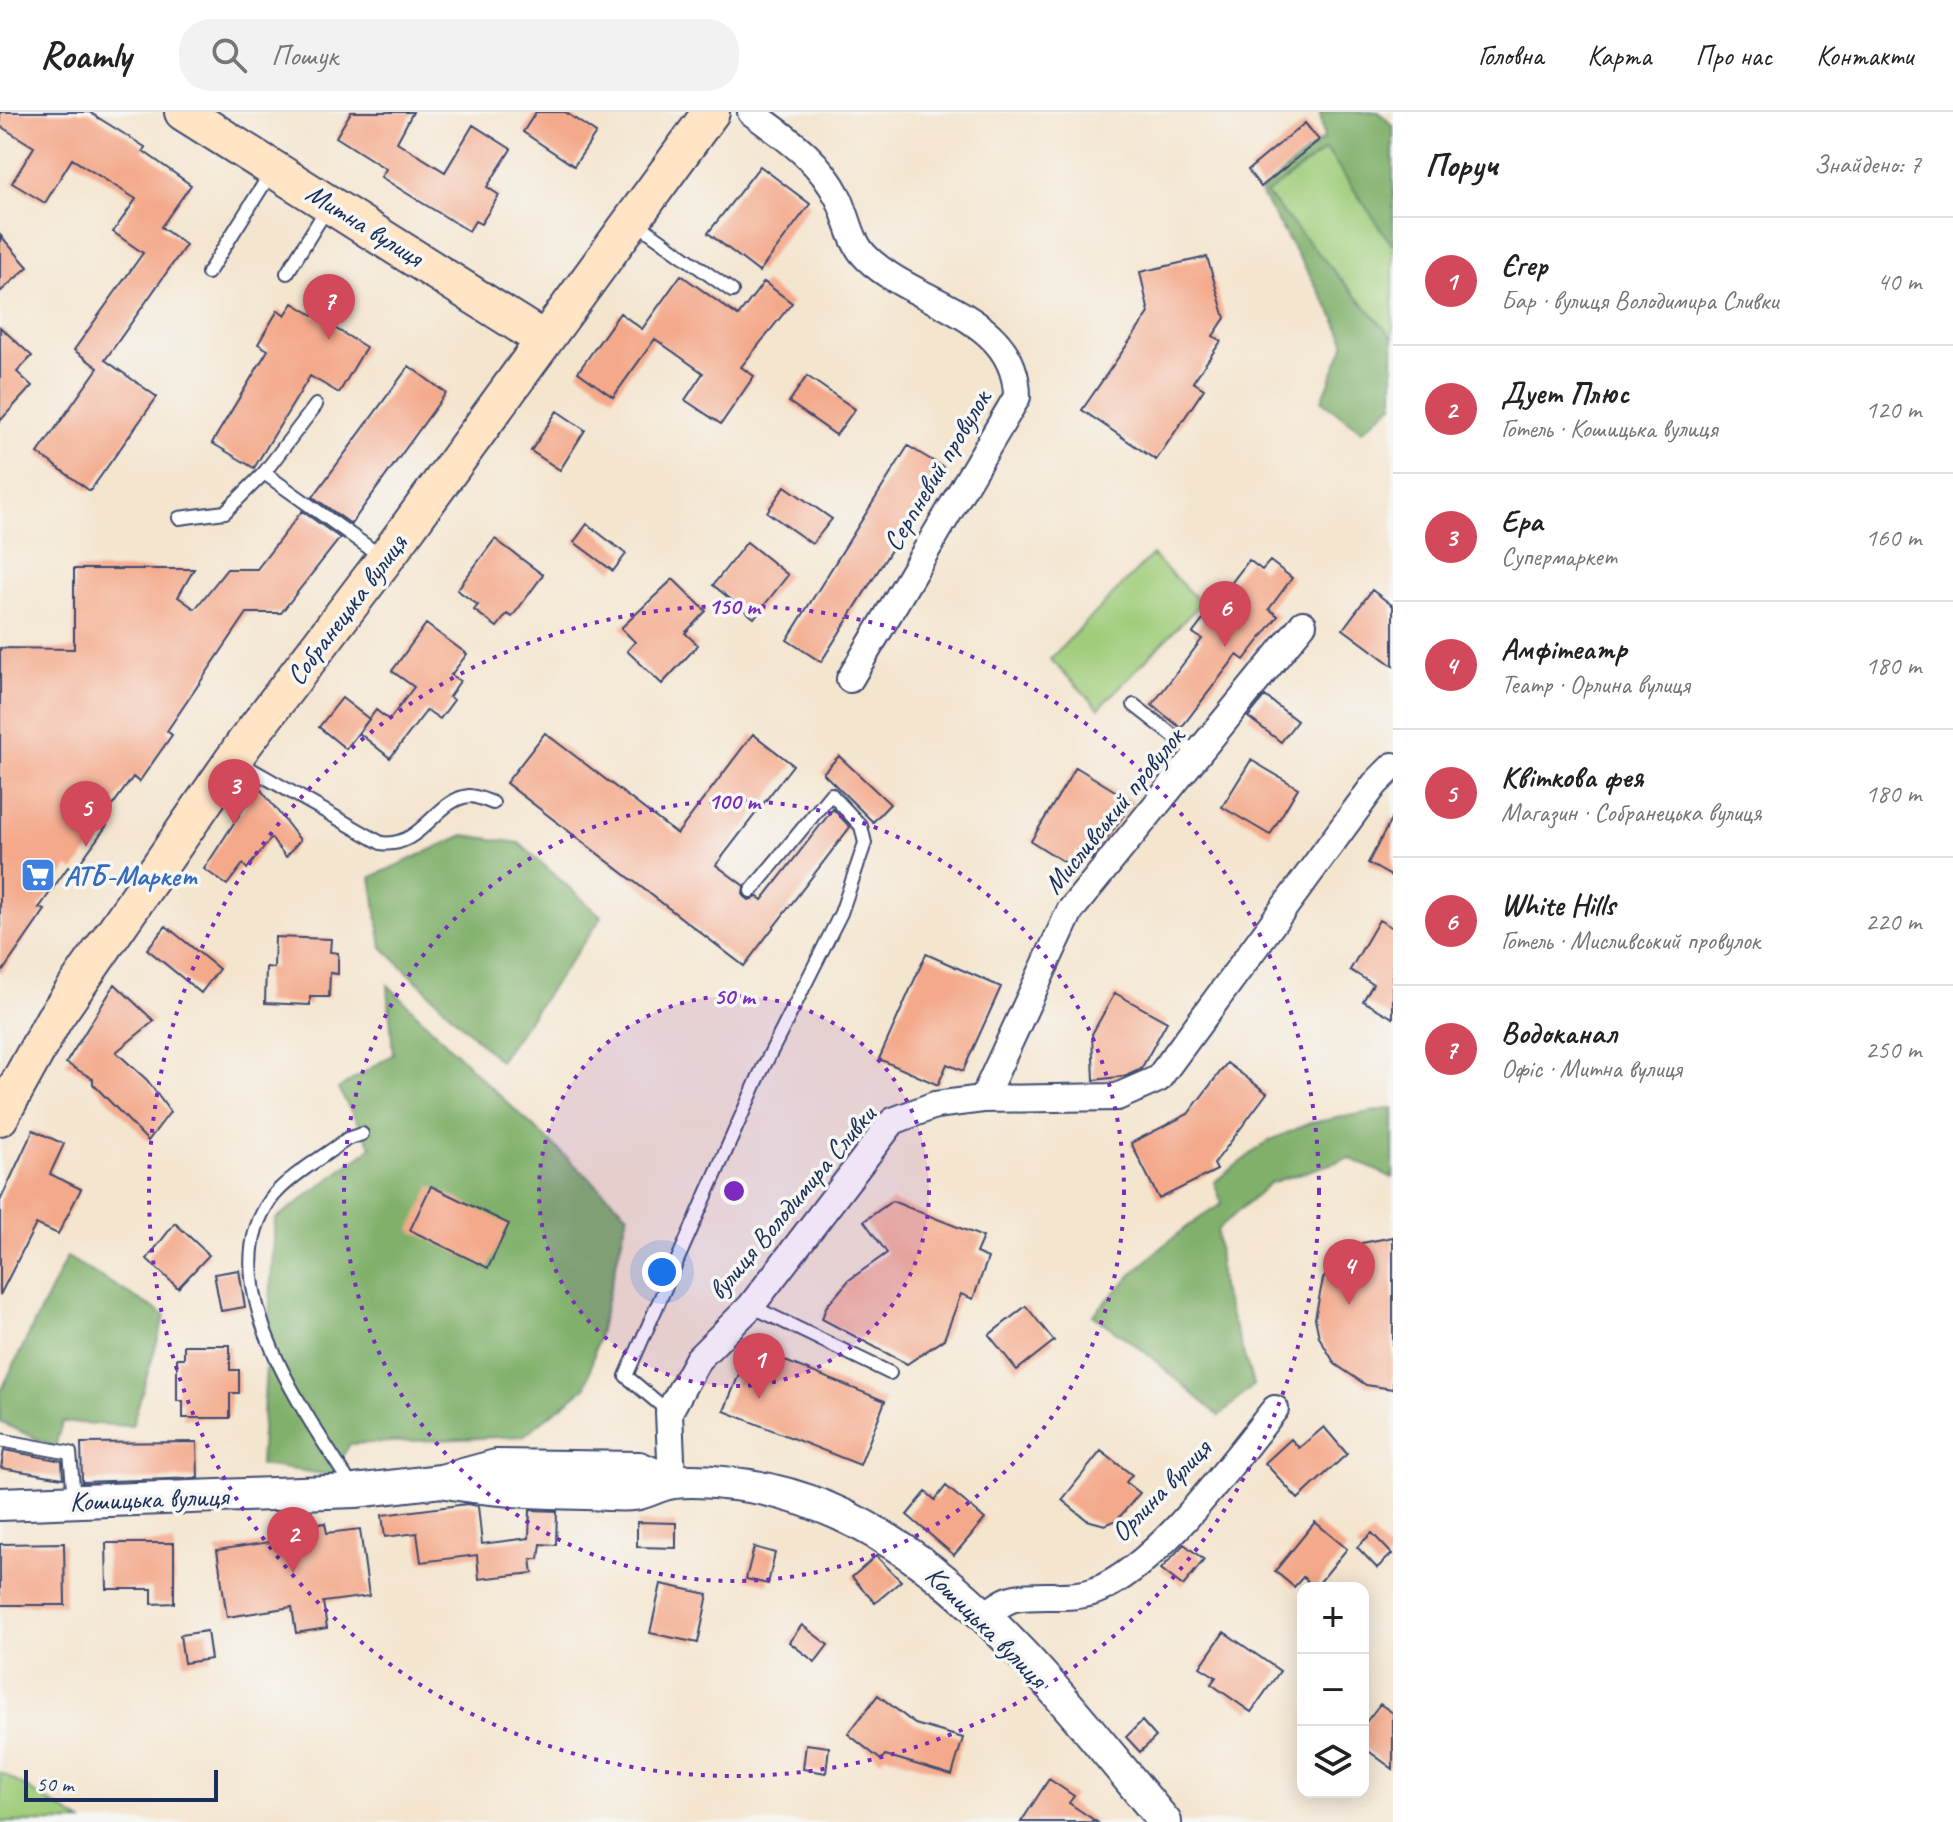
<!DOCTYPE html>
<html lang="uk">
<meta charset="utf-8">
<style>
:root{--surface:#fff;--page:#f2f2f2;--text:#222;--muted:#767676;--line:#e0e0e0;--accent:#d1495b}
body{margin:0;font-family:Caveat,sans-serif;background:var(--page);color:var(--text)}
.controls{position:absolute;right:24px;bottom:24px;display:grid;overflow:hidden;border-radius:16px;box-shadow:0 4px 20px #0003}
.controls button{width:72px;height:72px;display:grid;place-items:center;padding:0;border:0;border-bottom:2px solid var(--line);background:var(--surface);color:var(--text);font:40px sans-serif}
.scale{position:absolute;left:24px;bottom:20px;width:194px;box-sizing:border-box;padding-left:8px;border:4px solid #1b2f5e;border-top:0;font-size:22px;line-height:28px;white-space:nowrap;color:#1b2f5e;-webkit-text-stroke:6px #f6f6f2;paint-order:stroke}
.you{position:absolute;left:662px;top:1160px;width:28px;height:28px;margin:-20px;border:6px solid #fff;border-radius:50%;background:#1a73e8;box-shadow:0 0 0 12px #1a73e833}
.badge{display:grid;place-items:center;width:52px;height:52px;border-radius:50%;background:var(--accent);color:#fff;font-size:26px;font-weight:700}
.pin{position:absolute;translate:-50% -66px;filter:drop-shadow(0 2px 4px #0008)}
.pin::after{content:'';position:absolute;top:42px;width:28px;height:24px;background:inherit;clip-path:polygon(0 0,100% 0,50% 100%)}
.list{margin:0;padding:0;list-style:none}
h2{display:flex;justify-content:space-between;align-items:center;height:104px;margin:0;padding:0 32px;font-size:34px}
h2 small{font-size:26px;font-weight:400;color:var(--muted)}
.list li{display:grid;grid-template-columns:52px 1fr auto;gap:24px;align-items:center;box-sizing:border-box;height:128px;padding:0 32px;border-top:2px solid var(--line)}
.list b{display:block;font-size:30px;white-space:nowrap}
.list p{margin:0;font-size:26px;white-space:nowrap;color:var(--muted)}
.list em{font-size:26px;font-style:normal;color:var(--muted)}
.icon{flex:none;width:44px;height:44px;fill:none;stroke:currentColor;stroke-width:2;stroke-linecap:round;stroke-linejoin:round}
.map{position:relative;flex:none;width:1393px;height:1710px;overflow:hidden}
header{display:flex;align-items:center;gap:48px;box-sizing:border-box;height:112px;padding:0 40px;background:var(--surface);border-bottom:2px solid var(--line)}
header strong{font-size:38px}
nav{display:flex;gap:44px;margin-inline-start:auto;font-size:28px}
.search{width:560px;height:72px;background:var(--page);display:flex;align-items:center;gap:20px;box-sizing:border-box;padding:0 28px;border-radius:32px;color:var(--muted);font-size:30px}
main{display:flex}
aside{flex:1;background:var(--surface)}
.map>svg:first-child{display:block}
</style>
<header>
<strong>Roamly</strong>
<div class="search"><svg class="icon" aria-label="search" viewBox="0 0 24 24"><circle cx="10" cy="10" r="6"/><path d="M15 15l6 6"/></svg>Пошук</div>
<nav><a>Головна</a><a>Карта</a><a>Про нас</a><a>Контакти</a></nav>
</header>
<main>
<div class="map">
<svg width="1393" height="1710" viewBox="0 0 1393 1710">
<rect width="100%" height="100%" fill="#f6f6f2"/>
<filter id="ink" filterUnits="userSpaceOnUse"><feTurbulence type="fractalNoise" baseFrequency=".0125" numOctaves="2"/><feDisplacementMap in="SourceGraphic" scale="16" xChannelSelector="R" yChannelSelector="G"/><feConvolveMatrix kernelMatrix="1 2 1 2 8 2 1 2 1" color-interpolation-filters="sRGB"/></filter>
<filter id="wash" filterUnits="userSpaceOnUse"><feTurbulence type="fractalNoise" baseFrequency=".006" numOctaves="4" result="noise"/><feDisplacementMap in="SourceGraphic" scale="32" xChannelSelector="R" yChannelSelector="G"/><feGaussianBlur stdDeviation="1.8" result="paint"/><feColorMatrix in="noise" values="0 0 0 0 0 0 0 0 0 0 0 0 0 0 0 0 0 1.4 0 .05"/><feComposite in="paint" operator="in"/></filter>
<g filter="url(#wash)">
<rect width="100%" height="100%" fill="#f4e5cf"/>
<!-- green -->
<path fill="#a0cd7a" stroke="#5e7e6c" stroke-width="2" d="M1326,37l67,97v92l-128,-144z
M1152,443l49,48 -102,105 -49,-49z
M0,1660l82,50h-82z"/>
<!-- forest -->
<path fill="#80b06a" stroke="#4e7064" stroke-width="2" d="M1320,0h59l14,14v120l-67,-97 -60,45 127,144v66l-31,27 -40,-30 23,-58 -10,-25 -75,-126 64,-54z
M464,723l55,8 83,74 -103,144 -117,-114 -11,-70z
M388,873l96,96 144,133 -42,173 -63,49 -173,8 -19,31 -71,-10 15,-245 97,-73 -34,-58 55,-35z
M1393,996v70l-44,-20 -79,25 -53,47 4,57 33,98 -35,31 -74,-64 -52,-37c39,-42 79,-82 129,-111l-8,-22 54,-41 42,-18z
M67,1145l98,58 -33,111 -70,-4 -7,25 -55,-25v-29z"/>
<g id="blocks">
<!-- building -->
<path fill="#f4a98a" d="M0,0h89l56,35 -2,4 48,34 -30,42 25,18 -81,115 52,37 -67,94 -52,-38 60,-85 -24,-18 69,-97 -30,-21 23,-33 -64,-40 -27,44 -33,-20 22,-36 -34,-21z
M351,0h62l-16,30 48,30 28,-47 38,24 -24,38 12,8 -18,29 -6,-3 -6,10 -50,-30 -38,-24 5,-8 -50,-32z
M536,0h29l31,21 -22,33 -51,-34z
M1305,11l14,17 -58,47 -13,-17z
M760,54l50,38 -51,68 -51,-39z
M0,123l28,32 -28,25z
M1207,145l18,61 -12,18 8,5 -28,41 11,7 -48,71 -74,-50 67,-97 -9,-41z
M681,163l57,41 26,-34 28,21 -51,64 13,9 -33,48 -36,-24 18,-27 -48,-34 -42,58 -35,-25 42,-59 22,16z
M293,191l73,44 -27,46 -29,-17 -56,92 -42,-25 56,-93 -10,-6 20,-34 7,5z
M0,215l32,29 -15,16 15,14 -32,35z
M409,254l37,27 -95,131 -38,-27z
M807,264l48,33 -19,26 -47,-33z
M557,299l28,19 -25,40 -29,-19z
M908,334l35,21 -122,195 -34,-22z
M785,374l47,33 -20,25 -45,-32z
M302,399l38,27 -59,75h-34l-80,118 5,4 -33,47 -6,-5 -31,43 5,5 -33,46 -6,-4 -29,41 6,2 -45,65v-327l74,1v-80h120l-16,28 17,12 32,-40h30z
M587,412l39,30 -13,17 -39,-29z
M495,427l48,36 -31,42 -5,-3 -10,13 -23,-17 4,-5 -21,-15z
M747,430l41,33 -34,43 -41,-33z
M1249,448l13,10 8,-9 22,17 -23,31 9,7 -34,44 -7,-5 -56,73 -29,-23 50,-66 -9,-6z
M673,467l33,32 -21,22 13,12 -36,39 -35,-33 8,-9 -14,-14z
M1372,478l21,16v60l-50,-37z
M426,512l41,30 -16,21 9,6 -11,16 5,3 -14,19 -13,-9 -37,48 -31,-25 17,-23 13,10 25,-33 -22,-16z
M1265,584l32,25 -16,21 -33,-25z
M342,586l27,21 -23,30 -27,-22z
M545,621l132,101 76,-100 40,31 -77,100 28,21 -1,9 6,5 9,-3 4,3 71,-91 17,18 -106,139 -238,-183z
M839,644l51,48 -17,18 -50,-49z
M1251,648l47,28 -28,47 -48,-28z
M1076,655l57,35 -42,58 -14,-9 -8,14 -38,-24z
M258,674l42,54 -14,17 -15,-19 -24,31 -4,-5 -16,21 -23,-16z
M1393,704v61l-25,-14z
M1379,808l14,8v90l-30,-17 10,-17 -23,-14z
M166,814l53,43 -18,24 -54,-44z
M275,825l56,2 -1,13 8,1v21l-8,-1 -1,24h-19v8l-45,-2 1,-36 8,1z
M926,842l75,33 -38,84 -16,-7 -9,21 -59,-26z
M115,872l39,37 -38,31 31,28 23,32 -22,29 -55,-57v-5l-27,-16z
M1115,881l52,29 -26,47 -15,7 -32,4 -2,-46z
M1227,951l40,30 -53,71 3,6 -58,29 -28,-56 57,-29z
M33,1018l31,14 -14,30 31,15 -23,45 -22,-10 -36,71v-94z
M431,1074l78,38 -21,44 -78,-38z
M892,1089l91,36 -7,16 12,5 -15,41 -12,-5 -17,45 -37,25 -85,-45 4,-12 23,-27 38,-27 -23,-32z
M175,1111l34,32 -31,33 -31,-29z
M1393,1125v152l-27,-4 -31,-21 -16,-27 -4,-19 8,-39 13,-18 26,-18z
M239,1158l6,37 -24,4 -7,-37z
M1026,1194l28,35 -37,29 -28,-35z
M184,1233h46v25h9v23h-9v25h-47v-17h-6v-43h7z
M750,1235l135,54 -25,64 -136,-54z
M1324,1315l23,27 -49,45 -33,-36 26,-24 8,9z
M197,1330l1,36 -116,4 -1,-39z
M4,1338l58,11 1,17 -62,-10z
M1101,1339l31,24 -6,7 14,11 -23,27 -12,5 -18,-5 -25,-20z
M946,1374l39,33 -31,36 -47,-40 19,-23 9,8z
M467,1392l11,2 4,38 47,-6 1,-28 27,1 -1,34 -15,-1 -2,15h-8l2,14 -54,6 -2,-24 -56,7 -4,-29 -32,4 -3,-22z
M637,1410l39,1v25l-39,-1z
M1315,1410l32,27 -32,39 -12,-11 -9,10 -19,-16z
M325,1411l2,10 33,-4 9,67 -46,6 4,26 -31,5 -4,-26 -65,10 -10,-67 60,-9 -2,-10z
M1372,1421l20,21 -15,14 -20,-21z
M64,1431l1,62h-65v-61z
M106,1431h68v60l-22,1v-15h-45z
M1184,1432l20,16 -21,26 -22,-17z
M754,1435l21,6 -7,31 -22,-5z
M876,1444l25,25 -26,22 -23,-26z
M661,1472l47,10 -10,49 -48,-10z
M802,1513l26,20 -13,17 -26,-20z
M207,1519l4,28 -27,4 -4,-28z
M1224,1520l56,39 -29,41 -40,-28 5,-7 -16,-10z
M878,1583l37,29 48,14 -11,37 -67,-20 -4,5 -33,-26z
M1380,1592l13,9v56l-30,-22v-21z
M1142,1609l14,16 -16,15 -14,-15z
M806,1632l23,3 -3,26 -23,-4z
M1049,1667l25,17 -5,7 28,19h-76z"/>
</g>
</g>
<g filter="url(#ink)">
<use href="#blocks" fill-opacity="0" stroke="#3c4a6f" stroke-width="2"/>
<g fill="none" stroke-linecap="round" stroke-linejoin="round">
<!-- service casing -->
<g stroke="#3c4a6f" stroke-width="16">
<path id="service" d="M634,109l98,70
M208,161l64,-102
M287,161l42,-68
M264,361l118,84
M179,406l46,-6 39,-39 52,-68
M1134,593l64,50
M235,648l146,83c40,6 55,-44 88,-47 7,0 16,4 24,7
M751,1194l139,67
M669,1300l-43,-36 134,-302 81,-161 24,-70 -4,-17 -30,-32 -80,97
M0,1328l70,13 4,45
M353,1376c-45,-71 -144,-205 -82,-289 15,-21 55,-44 76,-60l15,-5"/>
</g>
<!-- minor casing -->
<g stroke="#3c4a6f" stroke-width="30">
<path id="minor" d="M751,0c35,26 67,46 87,85 10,20 12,45 29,61 48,47 150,56 150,139l-167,282
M983,987l87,-188 233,-287
M672,1370l-3,-70 29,-53 53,-53 142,-185 42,-16 48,-6 134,-2 41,-18 217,-295 18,-18
M983,1504c10,-6 21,-16 32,-18 25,-5 56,2 80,-7 64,-25 137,-129 180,-182"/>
</g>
<!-- tertiary casing -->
<g stroke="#3c4a6f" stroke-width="36">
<path id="tertiary" d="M441,1369c49,9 95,11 144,12 16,0 34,3 49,1 14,-2 26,-11 40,-12 16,-2 33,-1 49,1 194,14 326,201 442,339
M0,1392l355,-13 86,-10 55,-15 143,2 33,14"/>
</g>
<!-- secondary casing -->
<g stroke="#3c4a6f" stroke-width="40">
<path id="secondary" d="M183,0l361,228
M0,1005l54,-98 190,-275 141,-185 326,-447"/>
</g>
<!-- service -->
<use href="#service" stroke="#fff" stroke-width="12"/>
<!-- minor -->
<use href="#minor" stroke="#fff" stroke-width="26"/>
<!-- tertiary -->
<use href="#tertiary" stroke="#fff" stroke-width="32"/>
<!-- secondary -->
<use href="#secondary" stroke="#ffe4c6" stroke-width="36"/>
</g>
</g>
<!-- distance rings -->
<circle cx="734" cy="1079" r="195" fill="#7b2cbf" fill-opacity=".12"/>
<g fill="none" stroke="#7b2cbf" stroke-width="4" stroke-dasharray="4 8">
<circle cx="734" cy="1079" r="195"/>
<circle cx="734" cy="1079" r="390"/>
<circle cx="734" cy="1079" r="585"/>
</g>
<!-- icons -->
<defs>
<g id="supermarket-square" transform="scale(1.8)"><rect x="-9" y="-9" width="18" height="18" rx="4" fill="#3f7fe0" stroke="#f6f6f2"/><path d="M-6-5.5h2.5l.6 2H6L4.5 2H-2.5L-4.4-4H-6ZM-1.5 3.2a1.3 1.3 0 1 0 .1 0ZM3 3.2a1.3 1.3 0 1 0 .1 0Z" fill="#fff"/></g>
</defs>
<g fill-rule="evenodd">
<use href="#supermarket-square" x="38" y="763"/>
</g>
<g text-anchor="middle" stroke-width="7" stroke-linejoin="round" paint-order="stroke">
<!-- street labels -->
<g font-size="28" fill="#1b2f5e" stroke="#f6f6f2">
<text transform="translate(365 112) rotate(32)" y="10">Митна вулиця</text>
<text transform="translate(936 358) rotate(-59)" y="10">Серпневий провулок</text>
<text transform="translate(346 497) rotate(-53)" y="10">Собранецька вулиця</text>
<text transform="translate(1113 698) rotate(-51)" y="10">Мисливський провулок</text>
<text transform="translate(791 1090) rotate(-50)" y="10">вулиця Володимира Сливки</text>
<text transform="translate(1160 1378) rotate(-46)" y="10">Орлина вулиця</text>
<text transform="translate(149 1386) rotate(-2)" y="10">Кошицька вулиця</text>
<text transform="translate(987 1514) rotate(45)" y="10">Кошицька вулиця</text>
</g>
<!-- shop labels -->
<g font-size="28" font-weight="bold" fill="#366cbe" stroke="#f6f6f2" text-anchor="start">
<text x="64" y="773">АТБ-Маркет</text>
</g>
</g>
<circle cx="734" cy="1079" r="12" fill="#7b2cbf" stroke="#f6f6f2" stroke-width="4"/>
<g font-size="24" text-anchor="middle" font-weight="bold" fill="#7b2cbf" stroke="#f6f6f2" stroke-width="7" stroke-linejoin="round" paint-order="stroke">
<text x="734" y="502">150 m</text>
<text x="734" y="697">100 m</text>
<text x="734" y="892">50 m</text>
</g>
</svg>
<div class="controls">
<button>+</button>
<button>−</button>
<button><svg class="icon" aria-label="layers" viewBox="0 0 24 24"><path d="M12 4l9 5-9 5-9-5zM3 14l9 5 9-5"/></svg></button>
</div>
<div class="scale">50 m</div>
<div class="you"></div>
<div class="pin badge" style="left:759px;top:1287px">1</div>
<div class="pin badge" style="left:293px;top:1461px">2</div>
<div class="pin badge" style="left:234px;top:713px">3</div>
<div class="pin badge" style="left:1349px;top:1193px">4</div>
<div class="pin badge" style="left:86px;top:735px">5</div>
<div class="pin badge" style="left:1225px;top:535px">6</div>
<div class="pin badge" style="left:329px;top:228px">7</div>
</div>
<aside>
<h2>Поруч<small>Знайдено: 7</small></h2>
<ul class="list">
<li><span class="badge">1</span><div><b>Єгер</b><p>Бар · вулиця Володимира Сливки</p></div><em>40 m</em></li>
<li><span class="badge">2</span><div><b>Дует Плюс</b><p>Готель · Кошицька вулиця</p></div><em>120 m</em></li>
<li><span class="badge">3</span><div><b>Ера</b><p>Супермаркет</p></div><em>160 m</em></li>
<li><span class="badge">4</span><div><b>Амфітеатр</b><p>Театр · Орлина вулиця</p></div><em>180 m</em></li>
<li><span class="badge">5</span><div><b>Квіткова фея</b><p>Магазин · Собранецька вулиця</p></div><em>180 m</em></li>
<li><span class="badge">6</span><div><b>White Hills</b><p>Готель · Мисливський провулок</p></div><em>220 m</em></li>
<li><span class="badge">7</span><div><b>Водоканал</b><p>Офіс · Митна вулиця</p></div><em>250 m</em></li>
</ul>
</aside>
</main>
